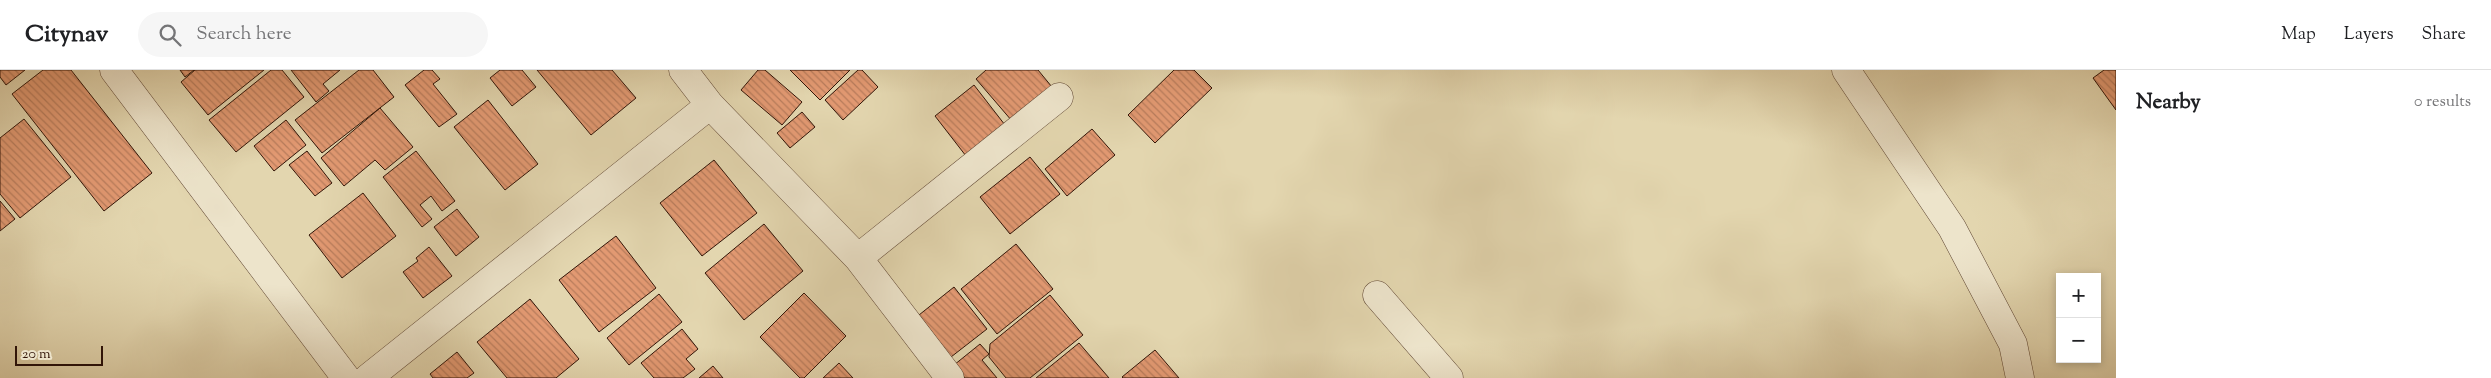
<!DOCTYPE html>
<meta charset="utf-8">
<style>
:root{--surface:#fff;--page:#f6f6f6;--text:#202124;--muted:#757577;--line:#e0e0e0}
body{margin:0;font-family:"Sorts Mill Goudy",serif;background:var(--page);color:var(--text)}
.controls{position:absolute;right:15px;bottom:15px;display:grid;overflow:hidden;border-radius:0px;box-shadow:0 2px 8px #0003}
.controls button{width:45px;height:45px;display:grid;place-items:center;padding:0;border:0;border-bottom:1px solid var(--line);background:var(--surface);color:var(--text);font:25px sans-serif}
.scale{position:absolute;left:15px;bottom:12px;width:88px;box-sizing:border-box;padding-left:5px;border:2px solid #321508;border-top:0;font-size:14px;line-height:18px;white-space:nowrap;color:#321508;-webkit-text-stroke:4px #ede4cb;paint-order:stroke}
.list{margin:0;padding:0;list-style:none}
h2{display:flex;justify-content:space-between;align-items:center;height:65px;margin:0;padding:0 20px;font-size:21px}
h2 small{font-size:16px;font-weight:400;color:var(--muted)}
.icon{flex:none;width:28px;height:28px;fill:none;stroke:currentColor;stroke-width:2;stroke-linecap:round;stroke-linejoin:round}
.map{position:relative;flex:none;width:2116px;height:308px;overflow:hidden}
header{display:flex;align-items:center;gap:30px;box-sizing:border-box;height:70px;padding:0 25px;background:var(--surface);border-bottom:1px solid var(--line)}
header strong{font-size:24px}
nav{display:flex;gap:28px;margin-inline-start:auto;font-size:18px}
.search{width:350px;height:45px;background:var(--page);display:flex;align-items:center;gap:12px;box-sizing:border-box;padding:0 18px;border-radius:28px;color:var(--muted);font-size:19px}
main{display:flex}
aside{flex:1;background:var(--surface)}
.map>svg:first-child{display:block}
</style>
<header>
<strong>Citynav</strong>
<div class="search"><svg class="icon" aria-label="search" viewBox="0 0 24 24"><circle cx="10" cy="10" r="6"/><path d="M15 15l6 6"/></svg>Search here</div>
<nav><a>Map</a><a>Layers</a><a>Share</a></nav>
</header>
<main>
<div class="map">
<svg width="2116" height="308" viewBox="0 0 2116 308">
<defs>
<pattern id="building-back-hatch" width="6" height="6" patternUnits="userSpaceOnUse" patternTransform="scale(1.25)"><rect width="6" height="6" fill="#e29972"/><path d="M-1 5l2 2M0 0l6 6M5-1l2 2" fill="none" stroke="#b87c5c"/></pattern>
</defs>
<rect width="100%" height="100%" fill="#e3d6af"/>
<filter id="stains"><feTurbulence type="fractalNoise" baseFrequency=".004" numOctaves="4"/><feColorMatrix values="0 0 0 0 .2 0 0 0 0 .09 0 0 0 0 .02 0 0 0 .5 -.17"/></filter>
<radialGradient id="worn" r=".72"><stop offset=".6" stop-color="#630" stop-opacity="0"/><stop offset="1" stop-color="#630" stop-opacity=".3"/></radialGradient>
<!-- building -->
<path fill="url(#building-back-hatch)" stroke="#321508" d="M0,0h25l-19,15 -6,-8z
M43,0h28l81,103 -48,38 -92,-117z
M180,0h14l-9,7z
M195,0h69l-56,45 -27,-33z
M271,0h11l22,27 -68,55 -27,-32z
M291,0h49l-17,14 6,7 -13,11z
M359,0h14l21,27 -72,56 -27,-33z
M424,0h8l8,9 -7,5 24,30 -18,13 -34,-42z
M500,0h22l14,17 -24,19 -22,-28z
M537,0h75l24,28 -45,37z
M758,0h7l37,32 -20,23 -41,-35z
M790,0h60l-30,30z
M858,0h4l16,17 -35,33 -18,-20z
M986,0h52l14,17 -40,34 -36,-42z
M1174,0h20l18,18 -57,55 -27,-28z
M2104,0h12v40l-23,-32z
M974,15l31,40 -39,31 -31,-40z
M488,30l50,64 -33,26 -51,-63z
M380,38l33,39 -28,23 -10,-10 -31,26 -23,-28z
M802,42l13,15 -25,21 -13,-15z
M24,49l47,58 -51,41 -20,-24v-56z
M286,50l20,25 -32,26 -20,-25z
M1092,59l23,26 -48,41 -22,-27z
M307,81l25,32 -17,13 -26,-31z
M416,81l39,50 -13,10 -11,-15 -11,9 12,14 -10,8 -39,-50z
M1030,87l30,37 -50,40 -30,-37z
M714,90l43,53 -55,43 -42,-53z
M363,123l33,43 -54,42 -33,-43z
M0,131l15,18 -15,12z
M457,139l22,28 -23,19 -22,-29z
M764,154l39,47 -59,49 -39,-47z
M616,166l40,52 -57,44 -40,-52z
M1016,174l37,45 -56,45 -36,-45z
M429,177l23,29 -29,22 -20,-26 15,-11 -2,-3z
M954,217l33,42 -36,28 -32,-42z
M804,223l42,43 -42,42h-4l-40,-41z
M659,224l23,28 -53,43 -22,-27z
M1050,225l33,40 -53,43h-24l-17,-21 1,-13z
M530,229l49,60 -23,19h-49l-30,-36z
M682,259l16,20 -12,10 9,10 -12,9h-29l-13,-15z
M1079,273l30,35h-73z
M980,274l9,10 -7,6 15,18h-32l-11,-13z
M1155,280l24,28h-56l-1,-1z
M457,282l17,21 -7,5h-34l-3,-4z
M839,293l14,15h-30z
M713,296l10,12h-24z"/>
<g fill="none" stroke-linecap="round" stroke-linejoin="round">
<!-- minor casing -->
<g stroke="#5e4532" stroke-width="29">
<path id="minor" d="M114,0l232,308
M683,0l27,35 148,153 92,120
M1846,0l106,158 61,116 7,34
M858,188l201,-161
M1377,225l72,83
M368,308l342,-273"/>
</g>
<!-- minor -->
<use href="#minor" stroke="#ede4cb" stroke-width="28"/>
</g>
<rect width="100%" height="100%" filter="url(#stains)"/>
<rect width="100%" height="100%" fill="url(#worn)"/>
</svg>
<div class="controls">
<button>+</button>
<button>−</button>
</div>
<div class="scale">20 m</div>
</div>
<aside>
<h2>Nearby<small>0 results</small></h2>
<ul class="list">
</ul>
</aside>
</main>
